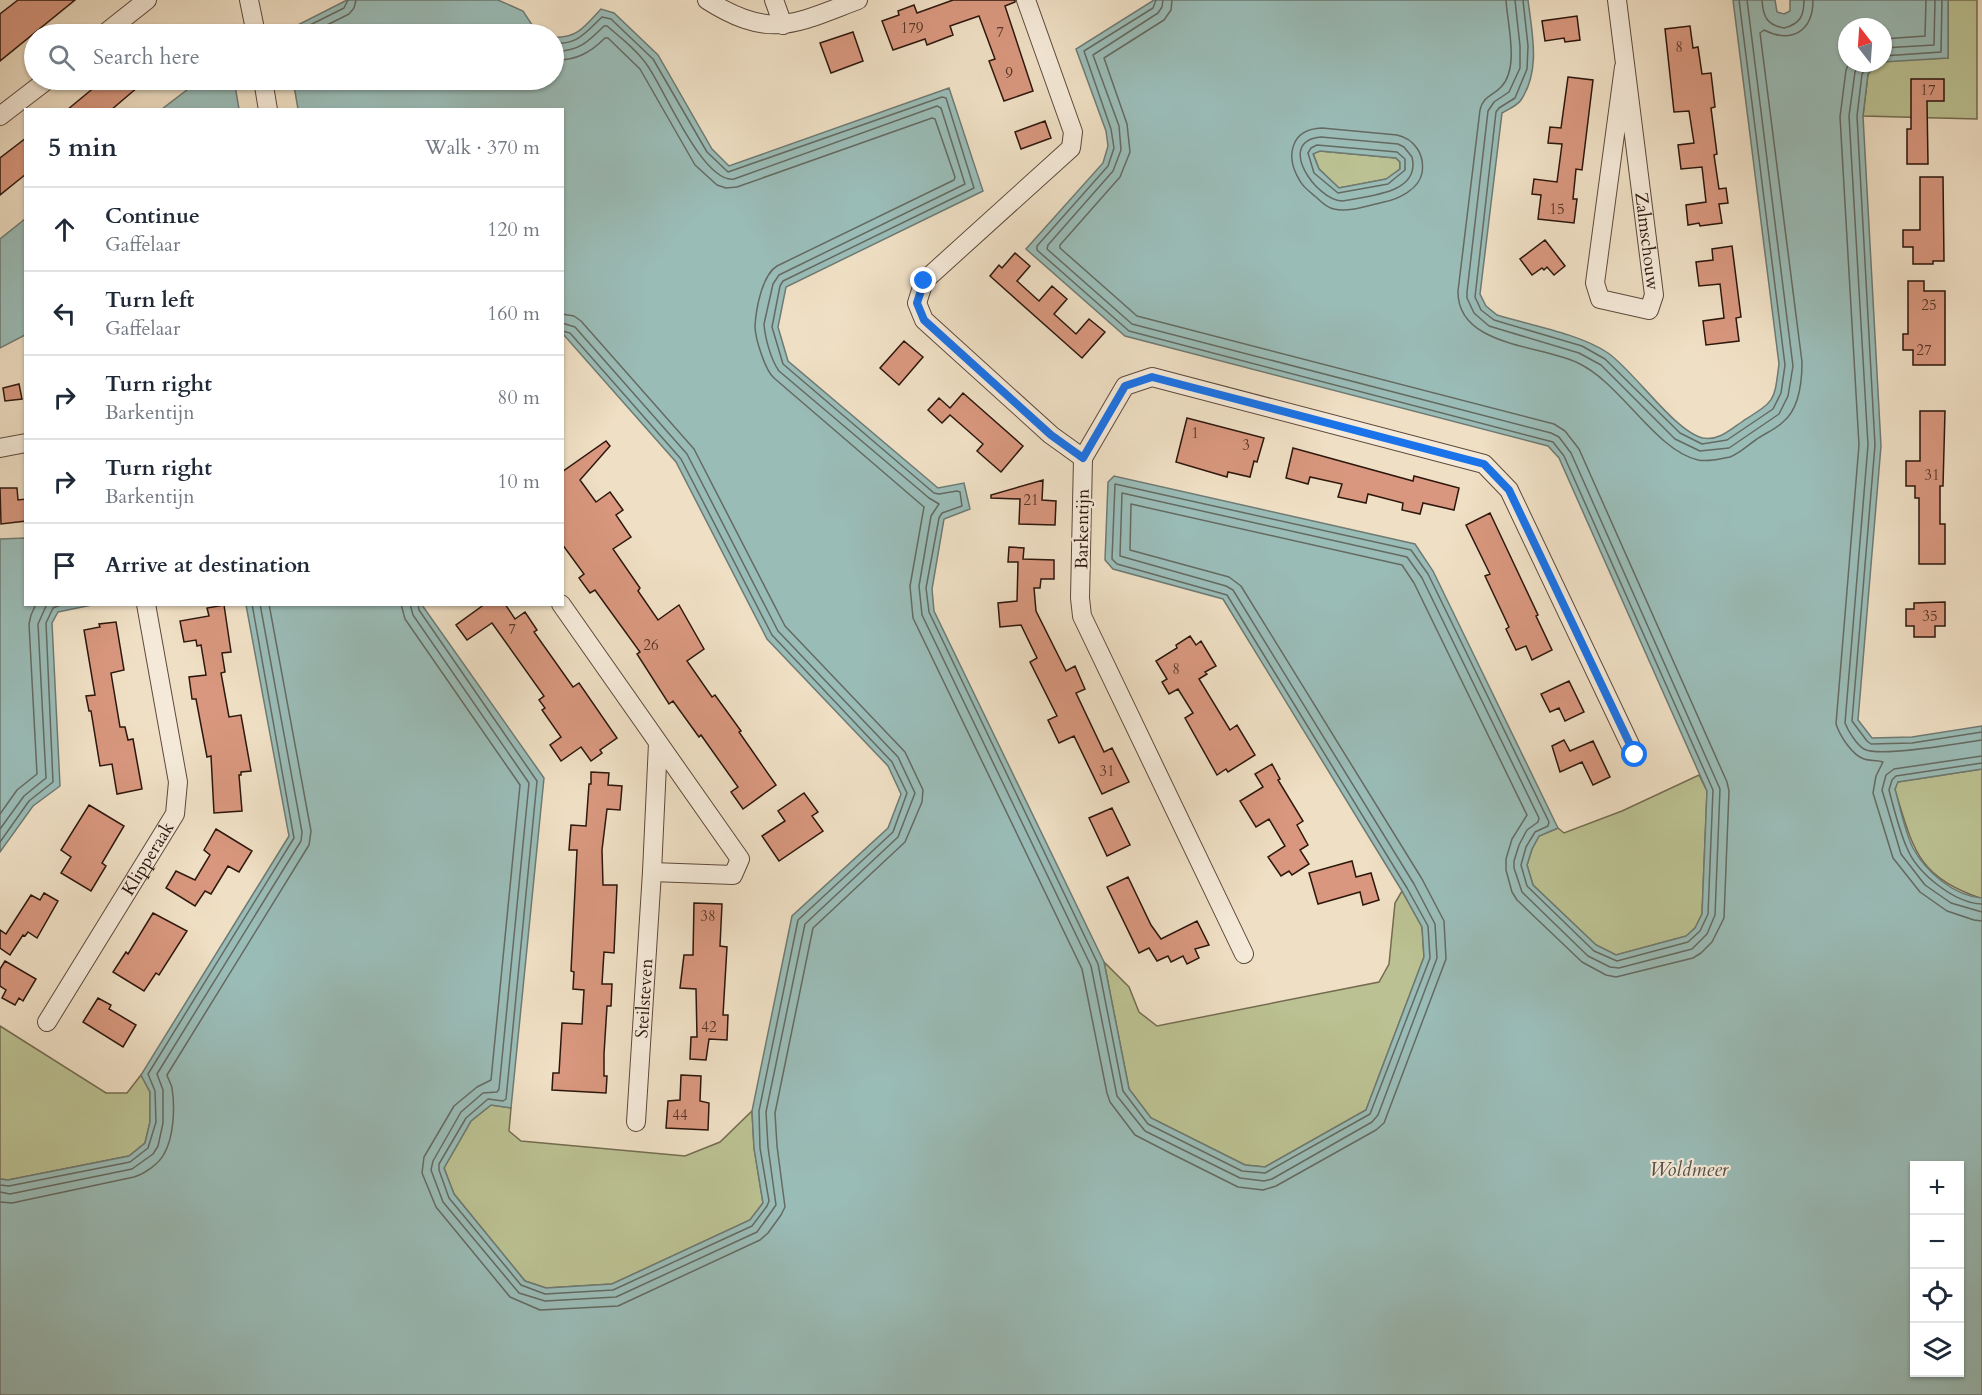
<!DOCTYPE html>
<meta charset="utf-8">
<style>
:root{--surface:#fff;--page:#f2f2f3;--text:#1f2937;--muted:#747a83;--line:#e0e1e3}
body{margin:0;font-family:Cardo,serif;background:var(--page);color:var(--text)}
.controls{position:absolute;right:18px;bottom:18px;display:grid;overflow:hidden;border-radius:0px;box-shadow:0 2px 4px #0004}
.controls button{width:54px;height:54px;display:grid;place-items:center;padding:0;border:0;border-bottom:2px solid var(--line);background:var(--surface);color:var(--text);font:30px sans-serif}
.compass{position:absolute;left:1838px;top:18px;width:54px;height:54px;border-radius:50%;background:var(--surface);box-shadow:0 2px 4px #0004;rotate:343deg}
.stop{position:absolute;width:18px;height:18px;margin:-14px;border:4px solid #1a73e8;border-radius:50%;background:#fff}
.stop.end{background:#1a73e8;border-color:#fff;box-shadow:0 2px 6px #0008}
.list{margin:0;padding:0;list-style:none}
h2{display:flex;justify-content:space-between;align-items:center;height:78px;margin:0;padding:0 24px;font-size:26px}
h2 small{font-size:20px;font-weight:400;color:var(--muted)}
.list li{display:grid;grid-template-columns:39px 1fr auto;gap:18px;align-items:center;box-sizing:border-box;height:84px;padding:0 24px;border-top:2px solid var(--line)}
.list b{display:block;font-size:22px;white-space:nowrap}
.list p{margin:0;font-size:20px;white-space:nowrap;color:var(--muted)}
.list em{font-size:20px;font-style:normal;color:var(--muted)}
.icon{flex:none;width:33px;height:33px;fill:none;stroke:currentColor;stroke-width:2;stroke-linecap:round;stroke-linejoin:round}
.map{position:relative;flex:none;width:1982px;height:1395px;overflow:hidden}
.search{position:absolute;background:var(--surface);box-shadow:0 2px 4px #0004;left:24px;top:24px;width:540px;height:66px;display:flex;align-items:center;gap:15px;box-sizing:border-box;padding:0 21px;border-radius:33px;color:var(--muted);font-size:22px}
.panel{position:absolute;background:var(--surface);box-shadow:0 2px 4px #0004;left:24px;top:108px;width:540px;height:498px;border-radius:0px}
.map>svg:first-child{display:block}
</style>
<div class="map">
<svg width="1982" height="1395" viewBox="0 0 1982 1395">
<rect width="100%" height="100%" fill="#efdfc4"/>
<filter id="stains"><feTurbulence type="fractalNoise" baseFrequency=".00333" numOctaves="4"/><feColorMatrix values="0 0 0 0 .2 0 0 0 0 .09 0 0 0 0 .02 0 0 0 .5 -.17"/></filter>
<radialGradient id="worn" r=".72"><stop offset=".6" stop-color="#630" stop-opacity="0"/><stop offset="1" stop-color="#630" stop-opacity=".3"/></radialGradient>
<!-- green -->
<path fill="#bbc192" stroke="#746c50" stroke-width="1.5" d="M1948,0h29v119l-114,-3 5,-42 9,-11 19,-3 52,-2z
M1320,151l76,7 4,4v7l-13,10 -48,9 -20,-19 -6,-16z
M1982,769v129h-2c-63,-21 -67,-50 -85,-108l2,-8z
M1699,775l8,16 -5,123 -7,14 -8,8 -71,19 -20,-10 -63,-60 -6,-20 5,-16 7,-13 19,-8 6,5 58,-22z
M1402,891l20,36 2,30 -58,153 -101,57 -20,-2 -94,-47 -22,-29 -25,-127 25,25 10,25 18,14 222,-44 10,-18 6,-61z
M0,1026l106,67h21l14,-18 9,17v30l-5,21 -16,13 -121,24 -8,-1z
M491,1105l20,3 -2,23 12,10 164,15 35,-14 32,-31 2,37 9,55 -13,17 -138,64 -66,4 -21,-7 -71,-87 -10,-26 27,-47z"/>
<!-- water -->
<path fill="#9abcb7" stroke="#6e7a73" stroke-width="1.5" fill-rule="evenodd" d="M347,0h151l25,11 15,23h-254v-2z
M1154,0h374c4,33 13,70 -7,100 -4,6 -14,10 -19,13l-22,181 6,12 11,9c33,10 83,19 111,38 26,18 67,79 95,85 16,3 28,-9 40,-17 33,-21 31,-19 36,-57l-46,-364h42l2,12 7,2 6,-3v-11h158v58l-65,4v-35h-36v36h30l-9,11 -5,42 18,330 -23,274 14,18 40,-1 70,-11v43l-84,13 -3,7c5,18 10,43 18,59 13,24 41,48 69,50v497h-1982v-216l8,1 121,-24 16,-13 5,-21v-30l-9,-17 148,-239 -43,-231h176l122,173 -33,330 -20,-3 -20,16 -27,47 10,26 71,87 21,7 66,-4 138,-64 13,-17 -9,-55 -2,-37 40,-195 96,-88 13,-34 -13,-28 -121,-127 -91,-177 -113,-128 -1,-224 -264,-1 -5,-29h261v-43c23,2 32,-12 47,-28l13,4 44,42 54,94 17,17 220,-78 34,103 -197,96 -8,40 10,34 150,127 26,-5 6,26 -26,10 -12,70 2,22 170,351 25,127 22,29 94,47 20,2 101,-57 58,-153 -2,-30 -20,-36 -179,-292 -110,-30 -8,-9 3,-78 6,-6 301,68 18,27 125,257 -19,8 -7,13 -5,16 6,20 63,60 20,10 70,-19 9,-8 7,-14 5,-123 -148,-333 -11,-12 -423,-110 -99,-87 77,-86 5,-17 -2,-15 -30,-82zM1320,151l76,7 4,4v7l-14,10 -47,9 -20,-19 -6,-15zM1914,1166h46v206h-46z
M200,80h34l5,29h-77z
M25,219v116l-25,13v-109z
M25,538l1,66 66,1 -34,7 -6,11 8,163 -27,20 -33,46v-313z"/>
<g fill="none" stroke-linecap="round" stroke-linejoin="round">
<!-- shore -->
<path stroke="#646a62" stroke-width="1.5" d="M1506,0c1,23 14,68 -5,87 -8,9 -18,9 -21,23l-22,181c-1,56 84,54 120,72 43,20 77,87 120,97 9,2 23,-1 32,-3 11,-4 20,-14 30,-20 8,-5 17,-9 23,-15 16,-13 19,-41 19,-60l-42,-329 4,-3c28,14 49,1 49,-30
M1515,0l5,46v22l-11,24 -15,10 -6,9 -21,181v6l7,15 15,13 90,27 22,12 74,74 25,12 29,-3 50,-34 9,-18 5,-30 -46,-366
M1523,0l5,46 -1,23 -12,29 -16,10 -3,4 -21,185 6,13 13,10 88,26 23,13 75,74 22,11 25,-4 46,-31 8,-16 4,-28 -46,-365
M1762,0c1,17 5,25 22,28 16,-4 20,-12 20,-28
M292,34l52,-26 4,-8
M309,34l40,-20 5,-6 2,-8
M1883,39l42,-3 1,-36
M554,43c24,2 32,-11 48,-26l9,2 42,40 54,93 21,20 214,-75 4,1 28,90 -191,93 -3,5 -8,41 11,37 151,129 5,1 18,-3 3,1 2,14 -20,7 -3,5 -13,70 3,24 169,352 25,127 25,33 94,47 23,2 105,-59 60,-156 -2,-32 -21,-38 -180,-293 -110,-31 -5,-5 3,-75 296,66 17,24 121,248 -1,4 -13,6 -9,15 -5,18 6,21 67,65 23,10 71,-19 12,-11 8,-17 5,-124 -149,-334 -11,-14 -424,-111 -92,-81v-4l71,-80 6,-18 -3,-19 -27,-78 69,-43 3,-8
M1883,48l51,-3 1,-45
M554,51c24,1 34,-9 50,-25h3c14,12 30,24 40,39 17,23 56,119 87,114l203,-73 4,2 24,76 -186,91 -6,9 -9,40c1,14 7,36 15,47l150,127 10,6 -8,12 -12,70 3,29 169,351 26,130 28,35 95,47 24,3 8,-2 100,-57 6,-7 59,-157 -2,-34 -21,-40 -181,-294 -7,-4 -106,-30 2,-63 285,64 15,21 117,240 -1,4 -11,8 -8,15 -5,16v7l8,24 66,64 22,11 9,1 73,-19 15,-15 8,-19 5,-126 -149,-336 -12,-16 -8,-4 -419,-109 -85,-75 1,-4 65,-74 8,-21 -2,-24 -26,-71 65,-42 4,-6 1,-7
M1883,56l58,-4 1,-52
M554,60c21,1 36,-7 51,-22h3l32,31 55,96 22,20 9,3 11,-1 195,-69 3,1 20,58 -1,3 -177,86c-15,9 -21,43 -22,60 0,12 10,44 19,52l150,129 -14,79 3,32 169,351 25,124 3,9 25,33 33,17 70,35 25,3 13,-4 100,-56 8,-7 62,-164 -2,-38 -22,-42 -181,-293 -12,-9 -99,-27 1,-46 271,61 12,18 113,232 -15,24 -6,20v11l6,22 5,8 65,62 24,13 10,2 77,-19 8,-5 11,-11 12,-24 5,-127 -2,-9 -148,-333 -14,-18 -11,-7 -417,-108 -77,-68v-3l60,-68 10,-25 -3,-28 -23,-66 60,-38 7,-10 1,-10
M1849,63l-3,7 -6,47 19,328 -23,279c4,12 16,31 28,35 6,2 13,1 19,3l-7,14 -3,17 20,65 27,34 27,19 27,9 8,1
M1860,63l-5,9 -6,44 19,329 -23,278c3,8 12,22 19,26 15,9 98,-6 118,-9
M1870,63l-8,11 -5,42 18,329 -23,276 15,20 4,3 41,-1 70,-11
M1322,128l75,7c18,4 28,20 25,38 -3,16 -23,26 -38,29 -15,3 -35,11 -50,7 -7,-1 -13,-7 -18,-12 -6,-5 -13,-10 -16,-16 -15,-24 -10,-52 22,-53z
M1321,137l77,7 6,3 8,10c9,37 -45,39 -70,44 -26,-1 -67,-60 -21,-64z
M1317,145l80,7 8,7v11l-17,14 -50,9 -24,-20 -6,-20 3,-5z
M401,604l4,15 115,166 -29,295 -14,7 -23,19 -30,51 -2,16 14,34 74,90 30,13 78,-4 142,-66 8,-7 13,-18 4,-8 -8,-61 -2,-33 38,-185 92,-86 17,-40 1,-12 -18,-38 -120,-126 -91,-177 -113,-128 -7,-5 -12,-2
M410,604l3,11 116,168 -30,306 -2,3 -14,1 -22,19 -28,49 -2,9 12,32 76,91 26,8 71,-4 141,-65 19,-27 -8,-58 -2,-35 39,-188 93,-87 17,-44 -17,-36 -120,-126 -91,-177 -112,-127 -13,-4
M418,604l1,6 118,171 -31,318 -3,2 -15,-2 -22,19 -27,46v6l10,28 72,87 24,9 68,-4 139,-64 15,-20 2,-5 -9,-53 -1,-37 39,-191 95,-88 14,-39 -15,-31 -120,-127 -91,-176 -111,-126 -8,-2
M1982,756l-88,13 -8,6 -4,15 19,64 24,31 26,18 31,9
M1982,763l-86,13 -4,4 -3,10c5,19 10,40 18,58 10,25 47,55 75,56
M0,814l17,-24 20,-16 -8,-150 2,-9 5,-11
M0,829l24,-33 22,-18 -8,-154 9,-20
M0,842l29,-41 24,-19 -7,-159 7,-15 10,-4
M0,1185l9,1 121,-24 18,-14 8,-26 -1,-31 -7,-17 146,-236 -42,-234
M0,1192l10,2 122,-25 21,-15 5,-8 5,-23v-33l-6,-16 144,-233 1,-9 -42,-228
M0,1202l12,1 122,-26c10,-3 25,-13 30,-23 10,-17 11,-47 8,-66 -1,-5 -4,-9 -5,-13l142,-230 2,-14 -42,-227"/>
</g>
<!-- building -->
<path fill="#d8977e" stroke="#2d170d" stroke-width="1.5" d="M18,0h57l-75,61v-47z
M953,0h62v2l-10,4 28,85 -29,10 -15,-40 6,-2 -16,-43 -29,10 3,9 -26,10 -2,-6 -32,11 -11,-29 17,-6 -1,-4 16,-6 3,8z
M1577,16l3,24 -15,2 -1,-4 -19,3 -3,-20z
M1690,26l3,22 5,-1 4,27 9,-1 4,34 -4,1 6,46 -3,1 5,34 7,-1 2,15 -9,1 3,19 -22,3 -1,-3 -11,2 -2,-20 20,-3 -4,-35 -21,2 -3,-24 16,-2 -5,-32 -15,1 -9,-83z
M853,32l10,29 -32,12 -11,-30z
M1568,77l25,3 -11,90 -6,-1 -3,30h4l-3,24 -36,-4 3,-24 -9,-1 2,-15 23,3 5,-38 -14,-1 2,-16 11,1z
M1911,79h33v22h-17l1,63h-21v-35h4z
M91,80h41l6,7 -27,23h-44l29,-24z
M1045,121l6,17 -30,11 -6,-17z
M26,138v36l-26,21v-37z
M1920,177h23l1,84h-11v3h-20v-17h-10v-17h17z
M1545,240l20,26 -11,9 -7,-8 -3,3 -2,-2 -10,7 -12,-16z
M1732,246l9,71 -5,1 3,23 -33,4 -3,-24 21,-3 -4,-34 -21,2 -3,-24 17,-2 -1,-11z
M1015,253l15,13 -13,15 22,20 13,-15 15,13 -13,15 22,20 13,-15 16,13 -23,26 -92,-82 9,-11 3,3z
M1908,281h16v10h21v74h-32v-15h-10v-16h5z
M904,341l19,16 -24,28 -19,-17z
M19,384l3,15 -17,2 -2,-13z
M963,393l60,53 -22,26 -24,-21 6,-7 -33,-29 -8,8 -14,-13 11,-12 11,10z
M1920,411h25l-2,75h-3v38h5v40h-26v-66h-4v-12h-9v-25h14z
M1187,418l77,20 -7,24 -3,-1 -4,16 -22,-5 -1,5 -51,-15z
M606,441l4,5 -30,34 16,22 14,-10 13,18 -7,5 15,22 -18,12 27,39 -2,3 20,29 21,-15 25,44 -17,12 25,36 3,-2 26,36 -2,1 37,53 -33,24 -12,-17 7,-5 -37,-52 -2,2 -26,-36 -4,3 -32,-50 3,-2 -45,-62 -5,3 -11,-15 5,-4 -22,-30v-72z
M1293,448l120,33 1,-5 45,12 -5,22 -31,-7 -3,11 -18,-4 1,-7 -35,-9 -2,9 -28,-6 4,-13 -32,-7 -2,7 -22,-6z
M1043,480l-1,20 14,1 -1,24 -36,-1 1,-25 -29,-1v-3z
M0,488h17l1,12 8,-1v22l-25,3z
M1490,513l48,102 -2,1 16,34 -20,10 -6,-14 -10,4 -10,-21 3,-2 -24,-51 5,-2 -24,-49z
M1009,547l15,1 -1,11 31,1v19h-13l-1,9h-6l2,23 30,60 9,-5 10,23 -9,4 28,59 8,-4 17,34 -27,12 -28,-58 -15,7 -11,-23 9,-4 -27,-54 7,-4 -16,-33 -21,2 -2,-24 19,-2 1,-39h-10z
M1945,602v24h-10v11h-21v-11h-8v-17h8v-6z
M485,604h20l10,15 10,-7 12,18 -3,2 39,55 6,-4 38,55 -17,12 2,3 -11,8 -10,-14 -20,14 -11,-16 11,-8 -19,-27 3,-2 -6,-8 5,-4 -52,-73 -25,17 -11,-15z
M224,605l7,47 -9,1 3,19 -4,1 8,44 12,-2 10,56 -10,1v3h-2l3,36 -28,2 -3,-57 -4,1 -11,-58h-4l-3,-22 17,-2 -5,-30 -4,1 -1,-6 -12,2 -4,-21 29,-5 -2,-8z
M116,622l8,48 -13,3 9,54h5l3,13 5,-1 9,50 -25,5 -5,-30 -12,2 -9,-55h-2l-3,-15 9,-1 -11,-65 16,-3 -1,-3z
M1190,636l6,9 5,-4 15,25 -11,6 2,2 -8,5 31,51 7,-5 18,30 -27,17 -2,-3 -9,6 -32,-57 8,-5 -15,-24 -9,5 -7,-12 5,-3 -11,-18 21,-13 -1,-3z
M1569,681l15,31 -19,9 -6,-13 -9,4 -9,-18z
M1564,740l6,11 23,-10 17,36 -17,8 -11,-23 -22,10 -8,-26z
M1272,764l8,15 -2,1 25,41 -6,4 11,20 -8,5 9,14 -17,11 -3,-4 -8,5 -13,-19 17,-11 -16,-27 -13,8 -16,-26 23,-14 -8,-13z
M591,772l18,1 -1,12 14,1 -2,24 -13,-1 -5,41 1,35h14l-3,68 -10,-1 -2,32h10l-1,22h-4l-3,48v22h3l-1,17 -54,-3 1,-17h6l3,-50 20,1 2,-34 -11,-1 1,-17 -3,-1 6,-121h-8l2,-25 15,1 3,-42h2z
M804,793l14,19 -6,4 11,15 -44,30 -17,-25 23,-15 -7,-10z
M89,805l35,21 -22,37 4,3 -15,25 -30,-18 10,-16 -10,-7z
M1112,808l18,37 -23,11 -18,-38z
M216,829l36,22 -13,21 -11,-6 -17,28 -6,-3 -10,15 -29,-18 10,-17 19,9 15,-25 -6,-5z
M1352,861l4,16 15,-4 8,27 -16,5 -3,-13 -42,12 -9,-31z
M1128,877l23,48 10,14 36,-18 12,24 -14,4 4,9 -12,6 -4,-8 -12,6 -3,-6 -11,5 -8,-13 -10,5 -32,-66z
M44,893l14,8 -21,37 -9,-6 -3,4 -2,-1 -13,20 -10,-7v-18l6,4 25,-39 9,5z
M694,903l28,1 -2,42 7,1 -4,68h5l-1,25 -18,-1 -3,21 -16,-1 1,-22h6l-1,-48 -16,-1 4,-33h9z
M153,913l34,18 -28,44 -3,-2 -12,18 -31,-19 13,-20 2,2z
M5,961l31,18 -13,22 -4,-3 -4,7 -13,-7 4,-8 -6,-4v-17z
M98,998l13,7 -2,4 27,16 -13,22 -40,-25z
M681,1075l20,1 -1,25 9,2 -1,27 -42,-2 2,-27 12,-1z"/>
<g fill="none" stroke-linecap="round" stroke-linejoin="round">
<!-- minor casing -->
<g stroke="#5e493b" stroke-width="20">
<g id="minor">
<path d="M249,0l7,34"/>
<path d="M707,0c63,40 87,24 151,0"/>
<path d="M774,0l9,25"/>
<path d="M1026,0l47,132 -2,16 -147,133 -7,22 7,17 127,115 32,23 -3,140 2,18 162,338"/>
<path id="s1" d="M1617,0l37,295 -5,15 -49,-11 -5,-16 29,-216"/>
<path d="M104,34l43,-34"/>
<path d="M263,80l5,30"/>
<path d="M0,116l47,-36"/>
<path d="M0,448l26,-5"/>
<path d="M1083,458l42,-72 27,-9 332,87 25,26 126,265"/>
<path d="M561,604l179,255 -7,16 -81,-3"/>
<path id="s2" d="M47,1022l128,-208 3,-32 -32,-178"/>
<path id="s3" d="M636,1122l16,-250 6,-129"/>
</g>
</g>
<!-- minor -->
<use href="#minor" stroke="#f5ead9" stroke-width="18"/>
</g>
<g fill="none" stroke-linecap="round" stroke-linejoin="round">
<!-- route -->
<path stroke="#1a73e8" stroke-width="8" d="M924,281l-7,22 7,17 127,115 32,23 42,-72 27,-9 332,87 25,26 126,265"/>
</g>
<g text-anchor="middle" stroke-width="4.5" stroke-linejoin="round" paint-order="stroke">
<!-- number labels -->
<g font-size="15" fill="#583729">
<text x="912" y="33">179</text>
<text x="1000" y="37">7</text>
<text x="1679" y="52">8</text>
<text x="1009" y="78">9</text>
<text x="1928" y="95">17</text>
<text x="1557" y="214">15</text>
<text x="1929" y="310">25</text>
<text x="1924" y="355">27</text>
<text x="1195" y="438">1</text>
<text x="1246" y="450">3</text>
<text x="1932" y="480">31</text>
<text x="1031" y="505">21</text>
<text x="1930" y="621">35</text>
<text x="512" y="634">7</text>
<text x="651" y="650">26</text>
<text x="1176" y="674">8</text>
<text x="1107" y="776">31</text>
<text x="708" y="921">38</text>
<text x="709" y="1032">42</text>
<text x="680" y="1120">44</text>
</g>
<!-- street labels -->
<g font-size="18" fill="#2d170d" stroke="#f5ead9">
<text dy="6" stroke="none"><textPath href="#s1" startOffset="243">Zalmschouw</textPath></text>
<text transform="translate(1082 529) rotate(-89)" y="6">Barkentijn</text>
<text dy="6" stroke="none"><textPath href="#s2" startOffset="192">Klipperaak</textPath></text>
<text dy="6" stroke="none"><textPath href="#s3" startOffset="124">Steilsteven</textPath></text>
</g>
<!-- water labels -->
<g font-size="20" font-style="italic" fill="#535148" stroke="#f5ead9">
<text x="1689" y="1176">Woldmeer</text>
</g>
</g>
<rect width="100%" height="100%" filter="url(#stains)"/>
<rect width="100%" height="100%" fill="url(#worn)"/>
</svg>
<div class="controls">
<button>+</button>
<button>−</button>
<button><svg class="icon" aria-label="locate" viewBox="0 0 24 24"><circle cx="12" cy="12" r="6"/><path d="M12 2v4M12 18v4M2 12h4M18 12h4"/></svg></button>
<button><svg class="icon" aria-label="layers" viewBox="0 0 24 24"><path d="M12 4l9 5-9 5-9-5zM3 14l9 5 9-5"/></svg></button>
</div>
<svg class="compass" viewBox="-18 -18 36 36"><path d="M0-13l5 13h-10z" fill="#e53935"/><path d="M0 13l5-13h-10z" fill="#747a83"/></svg>
<div class="stop" style="left:1635px;top:755px"></div>
<div class="stop end" style="left:924px;top:281px"></div>
<div class="search"><svg class="icon" aria-label="search" viewBox="0 0 24 24"><circle cx="10" cy="10" r="6"/><path d="M15 15l6 6"/></svg>Search here</div>
<section class="panel">
<h2>5 min<small>Walk · 370 m</small></h2>
<ul class="list">
<li><svg class="icon" aria-label="ahead" viewBox="0 0 24 24"><path d="M12 20V5M6 11l6-6 6 6"/></svg><div><b>Continue</b><p>Gaffelaar</p></div><em>120 m</em></li>
<li><svg class="icon" aria-label="left" viewBox="0 0 24 24"><path d="M17 20v-9H6M10 6l-5 5 5 5"/></svg><div><b>Turn left</b><p>Gaffelaar</p></div><em>160 m</em></li>
<li><svg class="icon" aria-label="right" viewBox="0 0 24 24"><path d="M7 20v-9h11M14 6l5 5-5 5"/></svg><div><b>Turn right</b><p>Barkentijn</p></div><em>80 m</em></li>
<li><svg class="icon" aria-label="right" viewBox="0 0 24 24"><path d="M7 20v-9h11M14 6l5 5-5 5"/></svg><div><b>Turn right</b><p>Barkentijn</p></div><em>10 m</em></li>
<li><svg class="icon" aria-label="arrive" viewBox="0 0 24 24"><path d="M6 21V4h12l-3 4 3 4H6"/></svg><div><b>Arrive at destination</b></div></li>
</ul>
</section>
</div>
